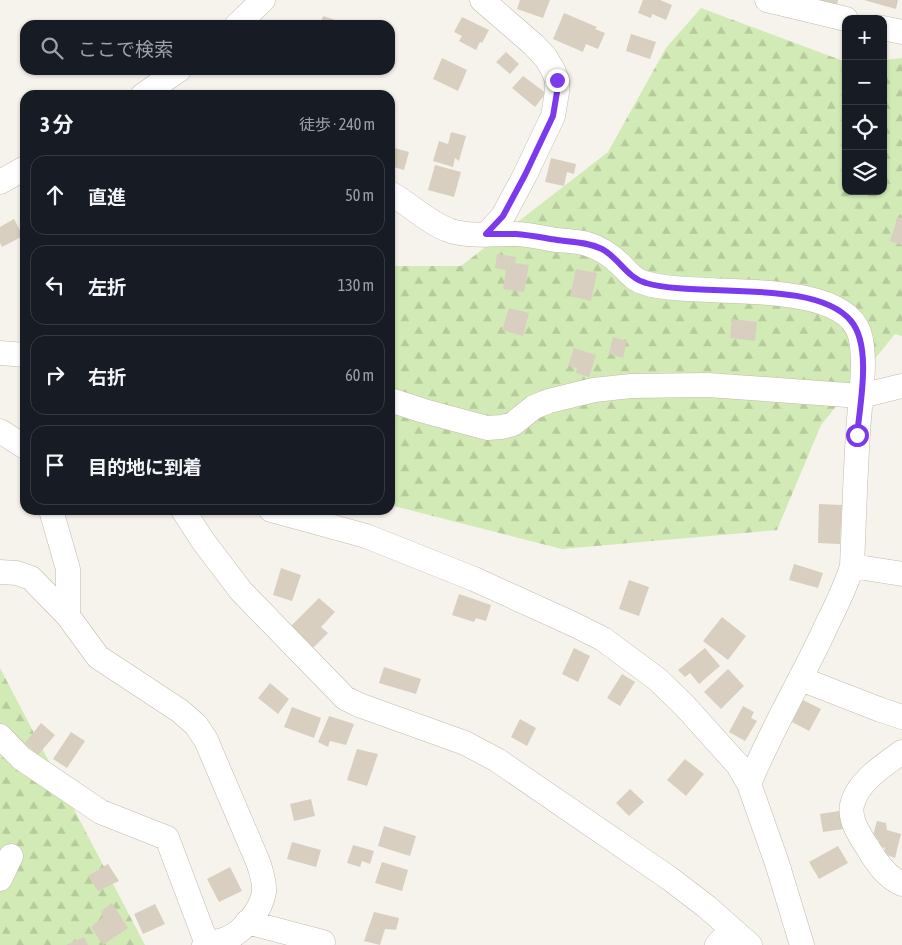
<!DOCTYPE html>
<html lang="ja">
<meta charset="utf-8">
<style>
:root{--surface:#171b24;--page:#242831;--text:#f1f3f6;--muted:#9ea1a6;--line:#363941}
body{margin:0;font-family:"Asap Condensed","Noto Sans JP",sans-serif;background:var(--page);color:var(--text)}
.controls{position:absolute;right:15px;top:15px;display:grid;overflow:hidden;border-radius:10px;box-shadow:0 1px 4px #0004}
.controls button{width:45px;height:45px;display:grid;place-items:center;padding:0;border:0;border-bottom:1px solid var(--line);background:var(--surface);color:var(--text);font:25px sans-serif}
.stop{position:absolute;width:15px;height:15px;margin:-11px;border:4px solid #7c3aed;border-radius:50%;background:#fff}
.stop.end{background:#7c3aed;border-color:#fff;box-shadow:0 1px 5px #0008}
.list{margin:0;padding:0;list-style:none}
h2{display:flex;justify-content:space-between;align-items:center;height:65px;margin:0;padding:0 20px;font-size:21px}
h2 small{font-size:16px;font-weight:400;color:var(--muted)}
.list li{display:grid;grid-template-columns:32px 1fr auto;gap:15px;align-items:center;box-sizing:border-box;height:80px;margin:0 10px 10px;padding:0 10px;border:1px solid var(--line);border-radius:15px}
.list b{display:block;font-size:19px;white-space:nowrap}
.list em{font-size:16px;font-style:normal;color:var(--muted)}
.icon{flex:none;width:28px;height:28px;fill:none;stroke:currentColor;stroke-width:2;stroke-linecap:round;stroke-linejoin:round}
.map{position:relative;flex:none;width:902px;height:945px;overflow:hidden}
.search{position:absolute;background:var(--surface);box-shadow:0 1px 4px #0004;left:20px;top:20px;width:375px;height:55px;display:flex;align-items:center;gap:12px;box-sizing:border-box;padding:0 18px;border-radius:15px;color:var(--muted);font-size:19px}
.panel{position:absolute;background:var(--surface);box-shadow:0 1px 4px #0004;left:20px;top:90px;width:375px;height:425px;border-radius:15px}
.map>svg:first-child{display:block}
</style>
<div class="map">
<svg width="902" height="945" viewBox="0 0 902 945">
<defs>
<pattern id="forest-firs" width="22" height="20" patternUnits="userSpaceOnUse" patternTransform="scale(1.25)"><rect width="22" height="20" fill="#d2eab5"/><path d="M5 1l3.5 6h-7zM16 11l3.5 6h-7z" fill="#b6ca9c"/></pattern>
</defs>
<rect width="100%" height="100%" fill="#f6f3ec"/>
<!-- forest -->
<path fill="url(#forest-firs)" d="M701,8l145,54v129h37v-131l19,-2v278l-7,-2 -74,91 -44,105 -215,19 -172,-44v-239h71l147,-114 58,-104z
M0,668l145,277h-145z"/>
<!-- building -->
<path fill="#d8cfc1" d="M520,0h30l-7,18 -26,-9z
M643,0h17l12,5 -6,15 -14,-6 -1,4 -13,-5z
M818,0h20l-1,5z
M864,0h34l-2,9z
M564,13l33,14 -2,2 10,4 -7,16 -12,-5 -3,8 -30,-13z
M323,16l24,8v1h-27z
M462,17l27,13 -7,13 -2,-1 -4,8 -17,-9 3,-5 -8,-4z
M631,34l25,8 -6,17 -24,-8z
M506,52l13,12 -9,10 -14,-12z
M442,58l25,12 -9,21 -25,-12z
M523,76l23,17 -11,14 -23,-19z
M451,132l15,4 -7,25 -4,-3 -2,9 -20,-6 6,-20 9,3z
M391,147l18,5 -5,18 -14,-4z
M551,158l25,6 -2,10 -7,-2 -3,14 -19,-4z
M435,165l26,7 -7,25 -26,-7z
M898,217l4,1v27l-12,-4z
M14,219l9,17 -21,11 -2,-4v-16z
M497,254l19,3 -1,6 14,2 -5,27 -21,-3 3,-19 -11,-2z
M576,269l21,4 -6,28 -21,-5z
M509,308l20,5 -6,23 -21,-6z
M732,319l25,3 -2,19 -25,-3z
M613,337l14,4 -4,17 -14,-4z
M574,348l22,7 -7,22 -13,-4 1,-5 -9,-2z
M819,504l23,1 -2,39 -22,-1z
M794,564l29,9 -5,15 -29,-8z
M281,568l20,7 -9,26 -19,-6z
M629,580l20,7 -10,29 -20,-7z
M459,594l32,11 -5,16 -10,-3 -2,4 -22,-7z
M319,598l16,14 -14,15 7,6 -18,18 -22,-22z
M722,617l24,19 -18,24 -25,-19z
M574,648l16,8 -12,26 -16,-8z
M705,648l15,18 -21,18 -9,-11 -5,4 -7,-7z
M384,667l37,12 -5,15 -37,-11z
M728,669l16,17 -23,23 -17,-17z
M622,674l13,8 -15,24 -13,-8z
M270,683l19,16 -11,15 -20,-16z
M803,700l18,9 -12,22 -17,-9z
M743,706l11,6 -3,6 6,3 -12,20 -16,-9z
M292,707l29,11 -7,20 -30,-11z
M329,716l25,8 -8,21 -16,-4 -2,6 -10,-5z
M520,719l16,9 -9,18 -16,-9z
M41,723l14,12 -17,20 -13,-12z
M71,732l14,9 -18,27 -14,-9z
M357,749l21,5 -11,32 -20,-6z
M685,759l19,15 -18,22 -19,-16z
M630,789l14,13 -15,14 -13,-13z
M311,799l4,17 -21,5 -4,-17z
M839,811l4,18 -20,3 -3,-18z
M877,821l9,2 1,7 14,4 -6,24 -11,-4 1,-6 -7,-2 1,-6 -7,-1z
M384,826l32,10 -6,20 -32,-10z
M292,842l29,8 -5,17 -29,-8z
M353,845l21,6 -4,13 -8,-3 -2,6 -13,-4z
M838,846l10,17 -29,16 -10,-17z
M382,862l26,8 -6,21 -27,-8z
M108,864l11,17 -21,10 -10,-15z
M230,867l12,24 -23,11 -12,-23z
M112,903l16,25 -25,17 -12,-18 12,-10 -2,-6z
M155,904l10,20 -22,10 -9,-20z
M374,912l25,6 -3,12 -11,-1 -5,16 -16,-4z
M84,937l4,8h-22z"/>
<g fill="none" stroke-linecap="round" stroke-linejoin="round">
<!-- minor casing -->
<g stroke="#c2bbae" stroke-width="25">
<path id="minor" d="M482,0l52,45 12,13 7,12 4,10v12l-4,24 -28,59 -22,41 -17,19
M767,0l79,19
M237,25l26,-25
M883,28l19,4
M143,95l36,-25
M0,182l25,-14
M390,193c21,12 38,30 61,38 21,6 43,3 64,3 14,0 28,4 41,6 10,1 21,1 31,4 14,4 24,11 34,21 8,8 13,15 24,18 48,16 193,-7 214,49 9,27 0,73 -1,102 -3,44 -4,88 -6,132 -7,24 -19,45 -29,67 -24,51 -53,99 -74,151
M0,353l25,2
M390,400l34,11 63,17 15,-1 11,-3 21,-17 15,-6 45,-11 37,-4 77,-1 153,11 41,-10
M0,431l25,16
M51,510l17,59v47
M183,510l20,31 38,50 104,107 14,7 106,38 32,17 172,118 38,29 43,38
M271,510l95,26 108,43 99,45 30,15 54,40 27,26 54,60 11,19 28,79 25,82
M852,566l50,8
M0,572l17,1 14,5 37,38 30,41 82,54 16,14 10,15 52,122c3,9 7,20 6,30 -3,19 -21,40 -38,47 -7,2 -15,4 -22,6
M801,679l80,31 21,7
M0,736l21,22 80,54 66,26 40,106
M902,752c-18,13 -45,30 -50,53 -3,15 8,31 16,43 8,14 18,29 34,36
M0,879l11,-23
M247,922l76,20
M717,945l15,-16"/>
</g>
<!-- minor -->
<use href="#minor" stroke="#fff" stroke-width="24"/>
</g>
<g fill="none" stroke-linecap="round" stroke-linejoin="round">
<!-- route -->
<path stroke="#7c3aed" stroke-width="6" d="M557,80v12l-4,24 -28,59 -22,41 -17,18c10,0 20,0 30,0 14,1 28,4 41,6 15,2 31,2 45,9 17,9 25,29 44,34 50,15 170,-5 205,38 21,25 9,83 6,114"/>
</g>
</svg>
<div class="controls">
<button>+</button>
<button>−</button>
<button><svg class="icon" aria-label="locate" viewBox="0 0 24 24"><circle cx="12" cy="12" r="6"/><path d="M12 2v4M12 18v4M2 12h4M18 12h4"/></svg></button>
<button><svg class="icon" aria-label="layers" viewBox="0 0 24 24"><path d="M12 4l9 5-9 5-9-5zM3 14l9 5 9-5"/></svg></button>
</div>
<div class="stop" style="left:857px;top:435px"></div>
<div class="stop end" style="left:557px;top:80px"></div>
<div class="search"><svg class="icon" aria-label="search" viewBox="0 0 24 24"><circle cx="10" cy="10" r="6"/><path d="M15 15l6 6"/></svg>ここで検索</div>
<section class="panel">
<h2>3 分<small>徒歩 · 240 m</small></h2>
<ul class="list">
<li><svg class="icon" aria-label="ahead" viewBox="0 0 24 24"><path d="M12 20V5M6 11l6-6 6 6"/></svg><div><b>直進</b></div><em>50 m</em></li>
<li><svg class="icon" aria-label="left" viewBox="0 0 24 24"><path d="M17 20v-9H6M10 6l-5 5 5 5"/></svg><div><b>左折</b></div><em>130 m</em></li>
<li><svg class="icon" aria-label="right" viewBox="0 0 24 24"><path d="M7 20v-9h11M14 6l5 5-5 5"/></svg><div><b>右折</b></div><em>60 m</em></li>
<li><svg class="icon" aria-label="arrive" viewBox="0 0 24 24"><path d="M6 21V4h12l-3 4 3 4H6"/></svg><div><b>目的地に到着</b></div></li>
</ul>
</section>
</div>
